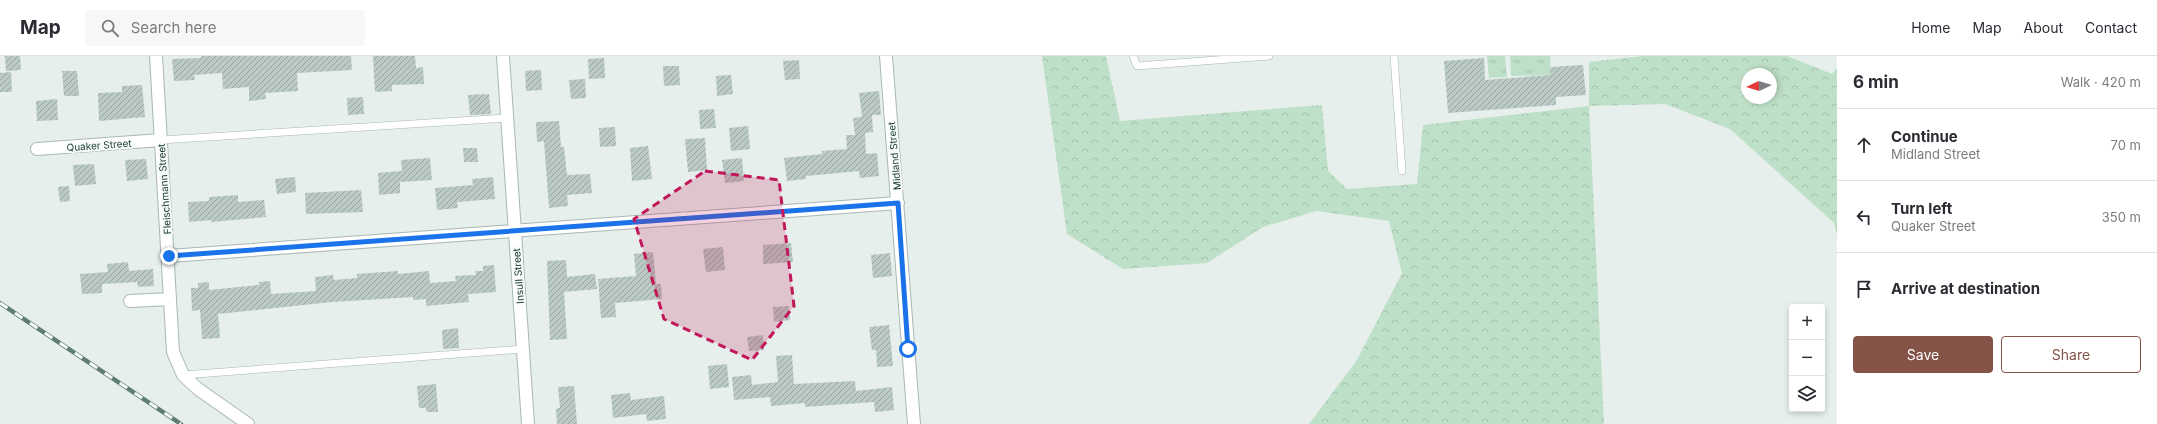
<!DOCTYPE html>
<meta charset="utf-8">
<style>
:root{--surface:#fff;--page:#f7f7f7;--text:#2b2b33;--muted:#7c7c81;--line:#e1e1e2;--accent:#855347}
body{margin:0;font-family:Inter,sans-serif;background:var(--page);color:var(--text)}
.controls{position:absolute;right:12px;bottom:12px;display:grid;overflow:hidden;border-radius:4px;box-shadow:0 2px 6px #0003}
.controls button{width:36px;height:36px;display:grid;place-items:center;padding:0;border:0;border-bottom:1px solid var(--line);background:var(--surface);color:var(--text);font:20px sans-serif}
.compass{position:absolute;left:1741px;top:12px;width:36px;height:36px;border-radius:50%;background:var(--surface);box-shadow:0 2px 6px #0003;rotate:266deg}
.stop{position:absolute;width:12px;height:12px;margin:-9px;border:3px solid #1a73e8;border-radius:50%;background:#fff}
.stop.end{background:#1a73e8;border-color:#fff;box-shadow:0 1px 4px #0008}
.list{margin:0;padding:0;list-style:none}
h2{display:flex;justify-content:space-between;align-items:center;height:52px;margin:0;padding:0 16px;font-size:17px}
h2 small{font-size:13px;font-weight:400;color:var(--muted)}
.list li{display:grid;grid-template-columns:26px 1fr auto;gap:12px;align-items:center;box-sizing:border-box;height:72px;padding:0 16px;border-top:1px solid var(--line)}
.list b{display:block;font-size:15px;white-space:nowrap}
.list p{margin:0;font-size:13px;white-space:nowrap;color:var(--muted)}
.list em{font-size:13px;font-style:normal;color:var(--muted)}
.actions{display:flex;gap:8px;padding:12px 16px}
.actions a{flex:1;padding:9px 0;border:1px solid var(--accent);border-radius:4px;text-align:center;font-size:14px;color:var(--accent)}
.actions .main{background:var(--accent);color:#fff}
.icon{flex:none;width:22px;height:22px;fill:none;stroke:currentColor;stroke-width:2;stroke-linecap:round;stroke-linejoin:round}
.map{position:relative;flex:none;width:1837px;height:368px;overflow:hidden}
header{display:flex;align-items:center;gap:24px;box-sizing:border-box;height:56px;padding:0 20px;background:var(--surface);border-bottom:1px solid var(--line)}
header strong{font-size:19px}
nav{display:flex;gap:22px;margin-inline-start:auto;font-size:14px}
.search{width:280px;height:36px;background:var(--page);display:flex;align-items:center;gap:10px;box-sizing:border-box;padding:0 14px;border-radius:4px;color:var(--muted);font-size:15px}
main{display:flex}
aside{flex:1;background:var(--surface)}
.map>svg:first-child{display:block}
</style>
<header>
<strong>Map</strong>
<div class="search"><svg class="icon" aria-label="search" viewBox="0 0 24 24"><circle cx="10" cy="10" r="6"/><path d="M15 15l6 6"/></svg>Search here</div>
<nav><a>Home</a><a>Map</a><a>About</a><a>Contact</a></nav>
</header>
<main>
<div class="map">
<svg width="1837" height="368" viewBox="0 0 1837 368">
<defs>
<pattern id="grass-tufts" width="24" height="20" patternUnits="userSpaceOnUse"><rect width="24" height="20" fill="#bfe0c8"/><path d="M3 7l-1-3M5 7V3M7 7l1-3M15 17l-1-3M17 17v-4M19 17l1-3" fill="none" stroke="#a4c1ad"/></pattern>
<pattern id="forest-crowns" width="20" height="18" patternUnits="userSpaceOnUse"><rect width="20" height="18" fill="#bfe0c8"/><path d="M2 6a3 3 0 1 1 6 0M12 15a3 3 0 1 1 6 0" fill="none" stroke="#a4c1ad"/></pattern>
<pattern id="building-hatch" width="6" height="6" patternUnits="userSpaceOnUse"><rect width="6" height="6" fill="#bbcac4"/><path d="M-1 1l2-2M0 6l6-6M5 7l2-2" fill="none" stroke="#98a6a0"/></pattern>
</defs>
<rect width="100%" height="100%" fill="#e6efeb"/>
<!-- grass -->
<path fill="url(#grass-tufts)" d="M1487,0h18l2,21 -18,1z
M1510,0h40l1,19 -40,1z"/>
<!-- forest -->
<path fill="url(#forest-crowns)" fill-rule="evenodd" d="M1042,0h64l14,65 202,-16 6,66 19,18 70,-5 6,-59 166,-19v-44l54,-6h144l45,18 5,-6v167l-3,-12 -104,-94 -65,-25 -76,2 15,318h-295l48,-64 45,-87 -13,-52 -73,-10 -53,16 -56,36 -84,6 -56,-35zM1747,18h24v24h-24z"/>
<!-- building -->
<path fill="url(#building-hatch)" d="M5,0h15l1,14 -15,1z
M201,0h150l1,14 -55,3 1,18 -33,2 1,6 -17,2v-14l-26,2 -1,-16 -28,2 1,5 -21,1 -2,-22 29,-1z
M373,0h42l1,12 7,-1 1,17 -32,1v6l-17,1z
M604,2l1,20 -16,1 -1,-20z
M1484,2l1,22 66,-5v-8l32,-2 3,30 -30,2v8l-108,8 -4,-52z
M799,4l1,19 -15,1 -2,-19z
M663,10h16l1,19 -16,1z
M541,14l1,20 -16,1 -1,-20z
M62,15h15l2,25h-15z
M11,16l1,20h-12v-19z
M731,19l2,19 -16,2 -1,-20z
M585,23l1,19 -15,1 -2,-19z
M142,29l3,32 -46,4 -1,-28 24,-1v-6z
M879,35l2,24h-9l1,17 -8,1 1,21 11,-1 2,23 -19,2 -1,-7 -53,5v3l-19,2 -3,-23 38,-4v-3l25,-2 -1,-14h9l-2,-17 9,-1 -3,-24z
M489,38l2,20 -21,1 -2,-20z
M363,41l1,17 -16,1 -1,-17z
M57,43l1,21 -21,1 -1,-20z
M714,53l2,19 -16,1 -1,-19z
M559,65l2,26h3l3,28 23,-1 2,19 -25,2 1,11 -19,2 -5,-67 -7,1 -1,-20z
M748,70l2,23 -19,2 -2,-23z
M615,71l1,19 -16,1 -1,-19z
M705,82l2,32 -19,2 -3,-33z
M648,90l4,33 -20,2 -2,-33z
M463,92h14l1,14h-14z
M430,102l2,22 -32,2v11l-21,2 -1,-22 24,-2 -1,-11z
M742,102l2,23 -19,2 -3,-23z
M146,103l2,20 -21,2 -2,-21z
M94,108l2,20 -21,2 -2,-21z
M295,121l1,15 -19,2 -2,-15z
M493,121l2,22 -38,3 1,6 -21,2 -2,-22 38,-3 -1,-6z
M69,130l1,15 -10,1 -2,-15z
M361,134l2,22 -57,2 -1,-21z
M238,139v7l26,-2 2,17 -55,5v-2l-22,2 -1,-20 21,-1v-4z
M791,187l2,19 -30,2v-19z
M723,191l2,23 -19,2 -3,-23z
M653,196l3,32h5l1,15 -47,4 1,14 -15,1 -3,-39 38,-3 -2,-22z
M890,197l2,23 -19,2 -2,-23z
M566,204l1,17 28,-3 2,15 -33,3 3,47 -17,1 -3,-79z
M128,206l1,9 24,-2 1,17 -16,1 -1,-5 -35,2v9l-20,1 -2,-20 28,-2 -1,-8z
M494,209l2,27 -28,2 1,8 -43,4v-7l-13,1v-3l-81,5 -114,12 2,24 -18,1 -2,-29 -8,1 -1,-23h7v-5l11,-1v8l50,-5v-3l11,-1 1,13 45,-3 -1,-14 18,-2 1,5 23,-2v-4l41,-3v3l31,-3 1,12 26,-2 -1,-5 21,-1 -1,-4h8v-5z
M789,250l1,14 -16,2 -1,-15z
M889,269l4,41 -16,1 -1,-17h-4l-3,-23z
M458,272l1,20 -16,1 -1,-19z
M763,279l1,15 -15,1 -2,-14z
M792,299l2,29 61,-3 1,10 36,-4 2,23 -19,2 -1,-10 -69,5v-4l-34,3 -1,-9 -36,3 -2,-23 19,-2 1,10 26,-3 -2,-26z
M727,308l2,23 -19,2 -2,-23z
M436,328l2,28h-11l-1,-4h-7l-2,-22z
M574,330l3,38h-20l-1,-15 4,-1 -2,-21z
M630,337l1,7 33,-4 2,23 -19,2 -1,-7 -33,4 -2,-23z"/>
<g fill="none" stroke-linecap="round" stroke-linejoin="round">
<!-- service casing -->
<g stroke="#a8b8b2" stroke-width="8">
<path id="service" d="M1133,0l4,10 132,-10
M1394,0l8,115
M161,84l346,-22
M183,319l340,-26"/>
</g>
<!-- minor casing -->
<g stroke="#a8b8b2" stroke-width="14">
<path id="minor" d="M156,0l17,296 10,23 15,14 50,35
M503,0l25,368
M886,0l28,368
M37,93l124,-9
M169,200l729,-53
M130,245l40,-2"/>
</g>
<!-- service -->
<use href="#service" stroke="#fff" stroke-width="7"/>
<!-- minor -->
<use href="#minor" stroke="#fff" stroke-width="12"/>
<!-- rail casing -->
<g stroke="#5f7d75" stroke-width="4.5">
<path id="rail" d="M0,247l181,121"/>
</g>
<!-- rail -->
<use href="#rail" stroke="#f7fbf9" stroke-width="3" stroke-dasharray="9" stroke-linecap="butt"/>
</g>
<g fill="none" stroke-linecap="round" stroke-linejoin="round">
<!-- route -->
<path stroke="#1a73e8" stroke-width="5" d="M169,200l729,-53 10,146"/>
</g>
<!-- marked area -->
<path fill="#c2185b" fill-opacity="0.2" stroke="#c2185b" stroke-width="3" stroke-dasharray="8 5" stroke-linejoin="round" d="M705,115l74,9 15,126 -42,54 -88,-41 -30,-100z"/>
<g text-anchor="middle" stroke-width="4" stroke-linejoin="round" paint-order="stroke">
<!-- street labels -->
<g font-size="10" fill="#24423a" stroke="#f7fbf9">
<text transform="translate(99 89) rotate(-4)" y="4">Quaker Street</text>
<text transform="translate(894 100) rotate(-95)" y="4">Midland Street</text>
<text transform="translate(164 133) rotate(-94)" y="4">Fleischmann Street</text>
<text transform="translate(518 220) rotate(-94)" y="4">Insull Street</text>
</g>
</g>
</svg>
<div class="controls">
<button>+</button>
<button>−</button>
<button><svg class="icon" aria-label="layers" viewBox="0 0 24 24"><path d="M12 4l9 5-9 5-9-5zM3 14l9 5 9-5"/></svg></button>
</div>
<svg class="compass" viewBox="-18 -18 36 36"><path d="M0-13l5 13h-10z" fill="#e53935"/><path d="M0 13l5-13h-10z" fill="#7c7c81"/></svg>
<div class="stop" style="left:908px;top:293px"></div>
<div class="stop end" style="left:169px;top:200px"></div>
</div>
<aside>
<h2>6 min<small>Walk · 420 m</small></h2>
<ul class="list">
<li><svg class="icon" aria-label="ahead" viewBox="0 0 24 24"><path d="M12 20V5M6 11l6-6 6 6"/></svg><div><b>Continue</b><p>Midland Street</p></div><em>70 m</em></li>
<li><svg class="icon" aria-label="left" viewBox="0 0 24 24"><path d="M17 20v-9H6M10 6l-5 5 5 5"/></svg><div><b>Turn left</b><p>Quaker Street</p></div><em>350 m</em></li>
<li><svg class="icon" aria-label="arrive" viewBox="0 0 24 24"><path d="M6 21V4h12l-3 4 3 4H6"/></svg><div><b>Arrive at destination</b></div></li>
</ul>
<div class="actions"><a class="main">Save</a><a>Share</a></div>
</aside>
</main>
